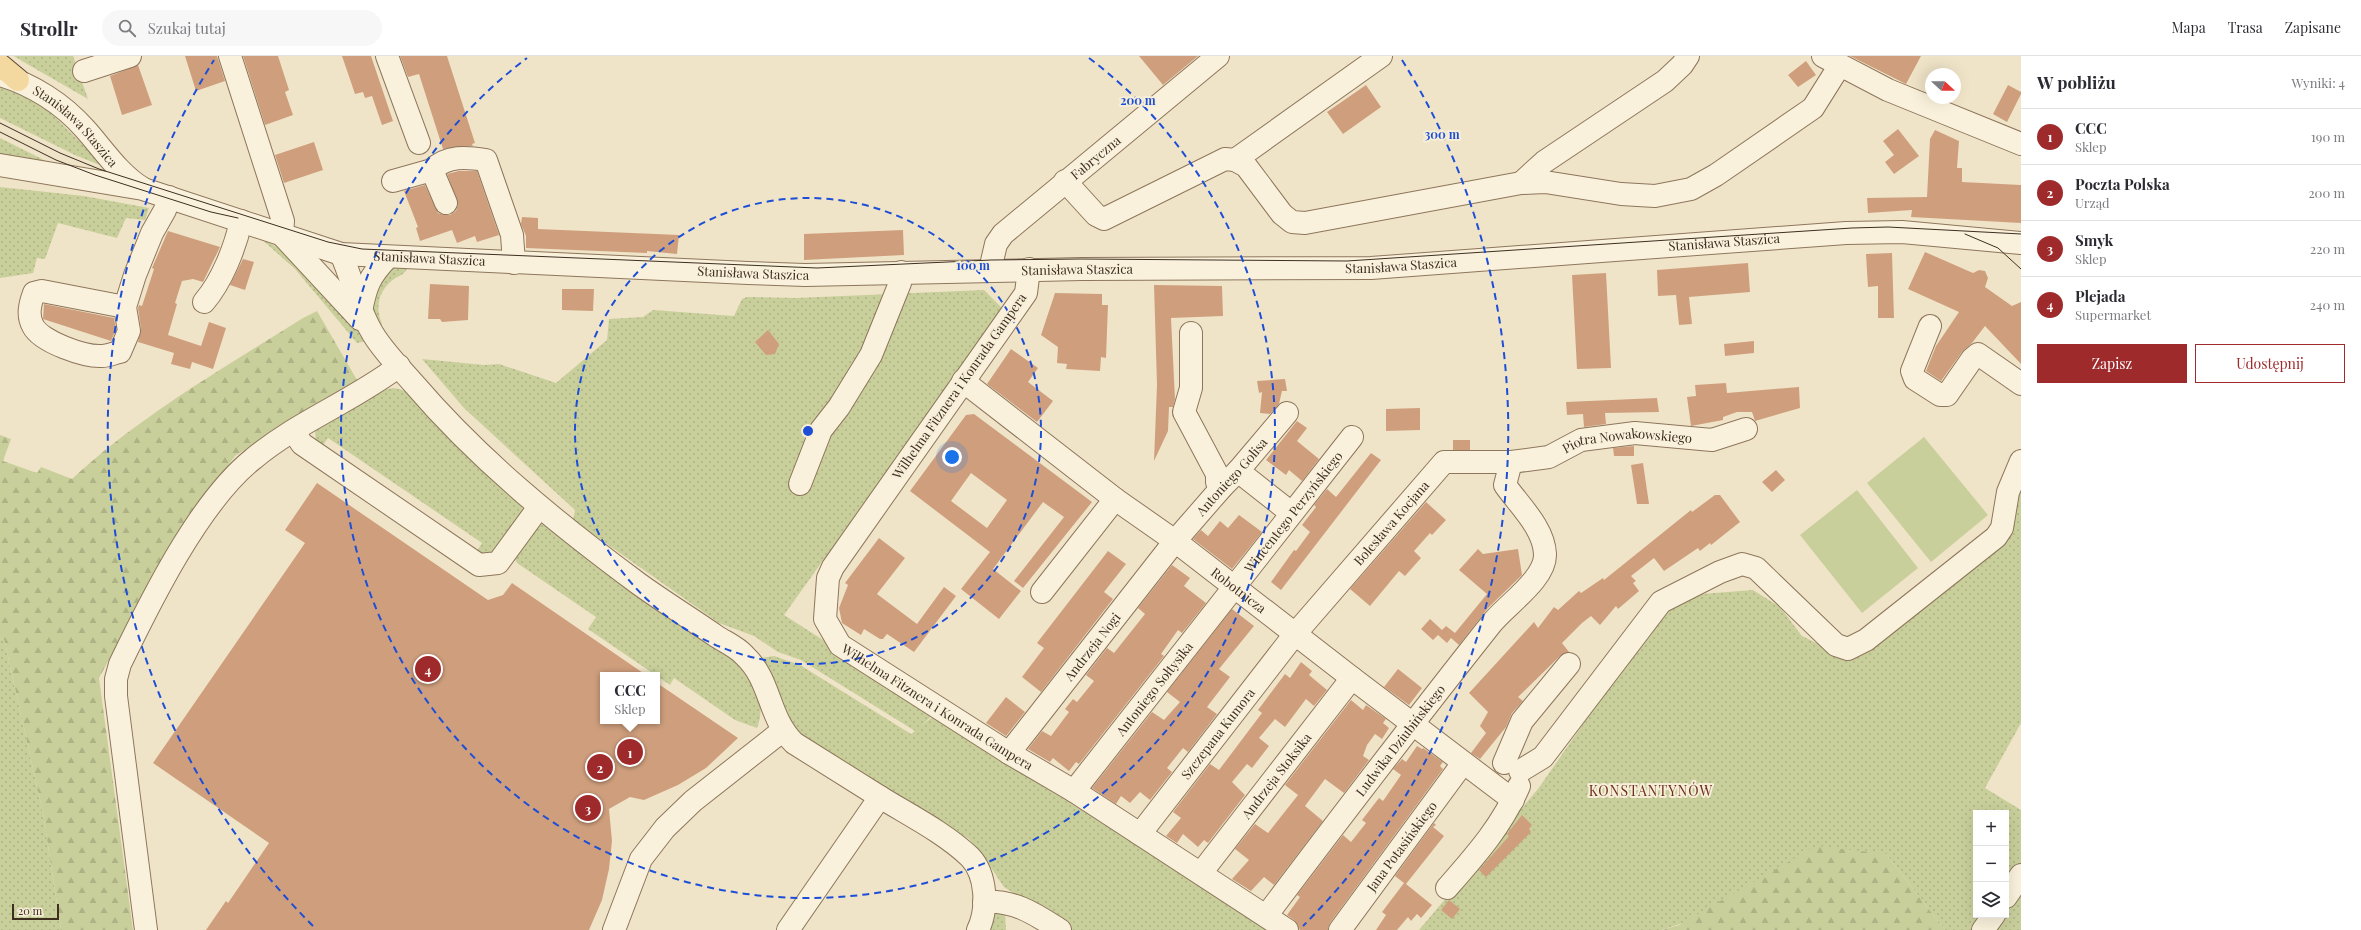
<!DOCTYPE html>
<html lang="pl">
<meta charset="utf-8">
<style>
:root{--surface:#fff;--page:#f7f7f7;--text:#2b2b33;--muted:#7c7c81;--line:#e1e1e2;--accent:#9e2a2b}
body{margin:0;font-family:"Playfair Display",serif;background:var(--page);color:var(--text)}
.controls{position:absolute;right:12px;bottom:12px;display:grid;overflow:hidden;border-radius:0px;box-shadow:0 4px 16px #0002}
.controls button{width:36px;height:36px;display:grid;place-items:center;padding:0;border:0;border-bottom:1px solid var(--line);background:var(--surface);color:var(--text);font:20px sans-serif}
.compass{position:absolute;left:1925px;top:12px;width:36px;height:36px;border-radius:50%;background:var(--surface);box-shadow:0 4px 16px #0002;rotate:111deg}
.scale{position:absolute;left:12px;bottom:10px;width:47px;box-sizing:border-box;padding-left:4px;border:2px solid #3d2e20;border-top:0;font-size:11px;line-height:14px;white-space:nowrap;color:#3d2e20;-webkit-text-stroke:3px #f7eed8;paint-order:stroke}
.you{position:absolute;left:952px;top:401px;width:14px;height:14px;margin:-10px;border:3px solid #fff;border-radius:50%;background:#1a73e8;box-shadow:0 0 0 6px #1a73e833}
.badge{display:grid;place-items:center;width:26px;height:26px;border-radius:50%;background:var(--accent);color:#fff;font-size:13px;font-weight:700}
.pin{position:absolute;translate:-50% -50%;border:2px solid #fff;box-shadow:0 1px 4px #0006}
.popup{position:absolute;left:600px;top:616px;width:60px;height:52px;box-sizing:border-box;display:grid;place-content:center;border-radius:0px;background:var(--surface);filter:drop-shadow(0 1px 3px #0005);font-size:13px;white-space:nowrap;color:var(--muted)}
.popup b{font-size:15px;color:var(--text)}
.popup::after{content:'';position:absolute;left:50%;top:100%;margin-left:-8px;border:8px solid transparent;border-top-color:var(--surface)}
.list{margin:0;padding:0;list-style:none}
h2{display:flex;justify-content:space-between;align-items:center;height:52px;margin:0;padding:0 16px;font-size:17px}
h2 small{font-size:13px;font-weight:400;color:var(--muted)}
.list li{display:grid;grid-template-columns:26px 1fr auto;gap:12px;align-items:center;box-sizing:border-box;height:56px;padding:0 16px;border-top:1px solid var(--line)}
.list b{display:block;font-size:15px;white-space:nowrap}
.list p{margin:0;font-size:13px;white-space:nowrap;color:var(--muted)}
.list em{font-size:13px;font-style:normal;color:var(--muted)}
.actions{display:flex;gap:8px;padding:12px 16px}
.actions a{flex:1;padding:9px 0;border:1px solid var(--accent);border-radius:0px;text-align:center;font-size:14px;color:var(--accent)}
.actions .main{background:var(--accent);color:#fff}
.icon{flex:none;width:22px;height:22px;fill:none;stroke:currentColor;stroke-width:2;stroke-linecap:round;stroke-linejoin:round}
.map{position:relative;flex:none;width:2021px;height:874px;overflow:hidden}
header{display:flex;align-items:center;gap:24px;box-sizing:border-box;height:56px;padding:0 20px;background:var(--surface);border-bottom:1px solid var(--line)}
header strong{font-size:19px}
nav{display:flex;gap:22px;margin-inline-start:auto;font-size:14px}
.search{width:280px;height:36px;background:var(--page);display:flex;align-items:center;gap:10px;box-sizing:border-box;padding:0 14px;border-radius:22px;color:var(--muted);font-size:15px}
main{display:flex}
aside{flex:1;background:var(--surface)}
.map>svg:first-child{display:block}
</style>
<header>
<strong>Strollr</strong>
<div class="search"><svg class="icon" aria-label="search" viewBox="0 0 24 24"><circle cx="10" cy="10" r="6"/><path d="M15 15l6 6"/></svg>Szukaj tutaj</div>
<nav><a>Mapa</a><a>Trasa</a><a>Zapisane</a></nav>
</header>
<main>
<div class="map">
<svg width="2021" height="874" viewBox="0 0 2021 874">
<defs>
<pattern id="grass-dots" width="8" height="8" patternUnits="userSpaceOnUse"><rect width="8" height="8" fill="#c9cf9b"/><path d="M2 2h.1M6 6h.1" fill="none" stroke="#aeb285" stroke-width="1.8" stroke-linecap="round"/></pattern>
<pattern id="forest-firs" width="22" height="20" patternUnits="userSpaceOnUse"><rect width="22" height="20" fill="#c9cf9b"/><path d="M5 1l3.5 6h-7zM16 11l3.5 6h-7z" fill="#aeb285"/></pattern>
</defs>
<rect width="100%" height="100%" fill="#f0e4c8"/>
<!-- grass -->
<path fill="url(#grass-dots)" fill-rule="evenodd" d="M14,0h59l15,43 -66,-38z
M0,29l25,12 24,14 56,56 -28,-11 -77,-38z
M0,82l54,27 -54,-9z
M0,131l84,9 65,12 -4,12 -19,-2 -9,20 -59,-15 -13,36 -8,-1 -4,15 -33,5z
M259,181c46,23 75,64 107,104l-9,2 -62,-74z
M395,211h13c-3,7 -7,8 -14,12 -16,12 -19,28 -12,45l-1,4 -8,-13 -3,-20 16,-24z
M984,234l19,19 -219,306 152,97 -15,14 15,-12 340,216h-206l-66,-43 -23,-34 -12,-14 -171,-105 -15,-20 -22,-56 13,-2 26,9 111,69 4,-3 -114,-71 -23,-8 -24,-16 -35,-13 -146,-103 2,-10 -111,-102 -42,-49 62,6 15,-1 57,19 51,-43 2,-21 34,-2 10,-7 81,6 8,-17 5,-2 49,1z
M394,332l9,2 9,5 110,110 1,7 -29,43 -19,-1 7,-11 -154,-105 -7,10 -5,-5 -1,-13 4,-5 59,-35z
M2021,429v238l-36,65 36,22v120h-76l-59,-76 -224,76h-243l119,-141 125,-180 26,-14 64,-5 27,17 22,29 47,23 148,-113zM1976,757h30v102h-30z
M538,468l10,1 198,143c10,20 20,38 11,60l-22,-8 -61,-42 -4,7 -82,-56 8,-12 -79,-54 -3,-6z
M0,582l4,1 39,174 18,117h-61z
M991,857h14l1,17h-20z"/>
<!-- forest -->
<path fill="url(#forest-firs)" d="M317,255l40,69 -122,76 -60,82 -76,140 34,252h-72l-18,-117 -39,-174 -4,-1v-203l11,4 -8,22 34,12 4,-6 31,12c69,-64 152,-111 231,-161z
M1816,790l70,8 59,76h-283l17,-5z"/>
<!-- pitch -->
<path fill="#c9cf9b" d="M1924,381l64,78 -57,47 -64,-79z
M1857,434l61,78 -56,45 -62,-78z"/>
<!-- building -->
<path fill="#cf9f7d" fill-rule="evenodd" d="M185,0h32l8,25 -29,10z
M243,0h35l11,34 -4,2 8,23 -28,10z
M342,0h29l22,65 -11,4 -10,-29 -7,2 -2,-6 -8,2z
M400,0h47l28,87 -3,1 1,2 -30,3 -24,-75 -11,3z
M1139,0h59l-35,29z
M1850,0h71l-15,28z
M1806,5l10,14 -18,12 -10,-12z
M138,9l14,40 -30,10 -12,-39z
M1366,29l15,22 -38,27 -16,-22z
M2008,29l13,7v2l-14,28 -14,-8z
M1898,73l21,27 -25,18 -9,-12 9,-7 -11,-14z
M1935,74l24,11 -2,27h5v14l59,3v38l-110,-6 1,-7 -44,3 -1,-15 60,-1 3,-58z
M314,86l9,28 -39,13 -9,-28z
M459,115h18l22,64 -22,7 -2,-6 -18,7 -5,-13 -32,11 -4,-13 2,-1 -14,-36 21,-6 13,28 6,2h6l6,-4 2,-7 -11,-30z
M522,161l16,1v11l141,6 -2,19 -30,-3v2l-121,-5v-12l-5,-12z
M903,174l1,25 -100,5v-26z
M168,175l52,16 -17,35 -10,-3 -11,2 -7,22 2,1 -9,31 33,11 8,-24 17,6 -13,41 -21,-7 -2,7 -19,-5 3,-11 -36,-11 3,-13 -3,-21 1,-3 3,1 12,-37 -2,-1z
M1925,196l48,21 6,-3 6,1 3,7 -3,9 27,19 9,-4v62l-36,-38 -13,17 -10,9 -21,29 -15,-10 10,-25 23,-34 -51,-23z
M1892,197l2,65h-16v-32l-10,1 -2,-33z
M243,203l11,3 -9,28 -15,-5z
M1748,207l2,29 -61,5 3,27 -13,1 -3,-30 -18,1 -1,-26z
M1606,217l5,95 -34,1 -5,-94z
M430,228l39,2 -1,34 -26,2 -2,-3h-12z
M1154,229l68,1 1,30 -52,2 4,81 -2,8h-4l-1,24 -14,30 3,-76z
M562,233h32l-1,22 -31,-1z
M1055,237l47,1v11h6l-2,53 -5,-1 -1,14 -34,-2 1,-5 -10,-1 1,-16 -17,-12z
M44,248l70,14 2,11 -5,12 -68,-22z
M768,274l11,14 -4,10 -9,1 -11,-13z
M1754,285v12l-29,3 -1,-12z
M1011,293l27,19 -10,14 25,19 -16,21 -50,-38z
M1285,323l2,12h-5l-3,13 -9,10 -10,-1 2,-21 -3,1 -2,-12z
M1726,327l1,10 72,-6 1,21 -45,13 -3,-9h-15l-14,5v3l-32,6 -4,-29 9,-1 -1,-11z
M1657,342l2,14 -54,1 1,11 -22,3 -1,-13 -16,1 -1,-13z
M1420,352v22l-34,1v-22z
M974,358l118,88 -69,86 -9,-7 50,-64 -21,-15 -50,67 28,22 -22,28 -38,-30 29,-37 -80,-61 56,-76zM971,417l36,27 -20,28 -36,-27z
M1297,365l10,7 -10,13 22,18 -17,22 -13,-11 -3,5 -20,-15z
M1453,384h17v10h-17z
M1634,390v10h-20l-1,-8z
M1371,397l10,7 -100,130 -10,-8 23,-32 2,1 14,-19 -8,-7 14,-18 -2,-2 13,-16 9,8z
M1643,407l6,41h-12l-6,-39z
M1776,414l9,10 -13,12 -10,-10z
M317,427l171,117 15,-5 9,-12 134,92h-43v46h54v-38l81,55 -32,30 -28,17 -34,15 -14,-3 -21,12 3,32 -3,28 -7,31 -13,30h-383l20,-29 2,2 41,-60 -116,-80 152,-220 -20,-13z
M1715,439h5l20,27 -29,23 -1,-2 -10,8 -2,-3 -34,23 -10,-13 -23,18 5,5 -3,2 6,8 -21,18 -2,-3 -16,19 -9,-9 -9,7 -20,20 7,9 -9,4 -42,41 5,4 -11,12 -6,14 -26,32 -9,-6 15,-20 -6,-7 8,-14 -19,-19 65,-71 4,6 16,-21 4,3 21,-19 2,2 22,-15 1,2 87,-70 1,2z
M1426,446l20,18 -14,15 -2,-2 -16,18 7,7 -16,18 -6,-5 -29,35 -20,-17z
M1239,459l23,17 -30,37 -39,-30 8,-9 7,6 12,-15 8,7z
M879,482l26,20 -28,36 40,30 27,-37 12,9 -42,56 -27,-18 -4,5h-3l-16,-10 -3,6 -19,-12 -3,-15 9,-23 -3,-2z
M1478,493l5,5 35,-5 4,26 -34,33 -29,37 -8,-7 -4,5 -9,-8 -5,5 -12,-11 9,-10 12,11 4,-4 9,7 32,-39 -28,-24z
M1108,495l18,13 -22,28 9,7 -72,93 -19,-15 22,-29 -7,-5z
M1172,509l18,13 -6,8 22,17 -24,30 -4,-3 -17,24 3,2 -85,108 -3,-2 -7,9 -16,-13 -3,4 -22,-13 14,-18 9,5 18,-24 -4,-3 8,-10 4,3 17,-21 -8,-6 21,-27 7,5 31,-39 -7,-6z
M1232,553l22,17 -35,43 11,8 -23,30 10,7 -29,38 -5,-4 -16,20 5,4 -22,28 -10,-8 -10,11 -9,-7 -5,8 -24,-16 60,-76 12,8 16,-18 -13,-10z
M1301,606l11,9 -3,4 18,15 -13,16 -8,-7 -21,28 -10,-8 -16,19 10,8 -17,22 -5,-4 -15,18 13,13 -37,48 -4,-3 -6,7 -15,-13 -6,9 -11,-7 15,-18 -8,-6 37,-48 9,6 43,-57 -4,-3 27,-36 5,4z
M1398,613l24,19 -13,17 -25,-18z
M1006,641l19,15 -19,24 -20,-13z
M1351,644l12,10 3,-5 20,14 -3,4 6,5 -7,11 -7,-5 -8,11 -4,11 6,4 -25,33 -19,-14 -20,27 18,15 -49,64 -10,-8 -13,14 -19,-12 17,-19 -14,-11 20,-25 13,9 30,-38 -13,-10z
M1417,690l5,3 1,-1 20,14 -3,4 3,3 -113,154 -2,7h-28l-6,-10 -7,-5 13,-18 -3,-2 46,-60 8,7 15,-19 -4,-3 17,-22 4,3 18,-26 -8,-6 9,-10 4,3z
M1522,759l10,10 -3,4 2,3 -45,45 -7,-7 30,-34 -2,-2z
M1434,767l2,2 -3,2 11,9 -38,48 26,21 -11,13 -4,-4 -6,7 -3,-4 -11,13h-21l10,-15 -4,-3 22,-29 -9,-7z
M1449,844l11,9 -8,10 -11,-9z"/>
<g fill="none" stroke-linecap="round" stroke-linejoin="round">
<!-- minor casing -->
<g stroke="#8d765c" stroke-width="24">
<g id="minor">
<path d="M230,0l53,165 -1,14 78,84"/>
<path d="M387,0l32,87"/>
<path d="M1823,0l65,34 133,54"/>
<path d="M84,15l46,-15"/>
<path id="s1" d="M0,19c32,9 63,29 85,54 18,20 34,45 57,59"/>
<path d="M1235,104l146,-104"/>
<path id="s2" d="M0,109l143,24 198,65 407,19 57,2 277,-6 289,-1 475,-35 56,-1 119,11"/>
<path d="M393,125l39,-11"/>
<path d="M1065,125l31,34 8,4 121,-60 10,1 11,6 36,48 10,8 13,1 216,-40 24,-1 76,12 34,2 36,-7 25,-14 97,-67 27,-43"/>
<path d="M1521,127l23,-21 121,-81 17,-16 6,-9"/>
<path d="M446,147l-14,-33c15,-15 35,-13 54,-10l26,75 2,28"/>
<path d="M341,198c12,26 16,54 32,80 11,18 27,34 41,50 66,77 144,140 225,200 25,18 51,34 77,52 9,6 21,11 28,19 28,26 23,61 50,88l86,54 -92,133"/>
<path id="s3" d="M1029,213l-3,24 -193,274 -5,11 -3,41 15,26 169,108 65,38 213,139"/>
<path id="s4" d="M990,214l6,-26 7,-10 215,-178"/>
<path d="M204,246c18,-21 31,-54 37,-81"/>
<path d="M125,251l-83,-16 -8,2c-4,11 -7,22 -1,33 8,16 52,31 69,30 6,0 12,-3 18,-4l9,-21 -4,-24 10,-32 17,-42 13,-23 4,-13"/>
<path d="M361,255c5,-25 8,-34 26,-53"/>
<path d="M1930,270l-18,45 3,8 25,16h7l25,-36 6,-5 43,30"/>
<path d="M1191,277v55l-7,24 33,62v8l5,5"/>
<path id="s5" d="M963,325l152,118 60,42 177,137 161,122"/>
<path d="M293,375l9,13 177,121 19,-2 41,-56"/>
<path d="M1238,415l52,41"/>
<path d="M800,428l21,-54 18,-23 32,-52 29,-72 1,-11"/>
<path d="M1042,536l73,-93"/>
<path id="s6" d="M1009,697l166,-212 47,-54 16,-16 49,-58"/>
<path d="M1504,707l18,-42 47,-57"/>
<path d="M1520,715l23,-14 118,-155 59,-30 22,-8 14,4 80,77 12,4 18,-9 130,-103 6,-9 6,-36 13,-31"/>
<path id="s7" d="M1074,735l278,-354"/>
<path d="M880,741c29,18 65,36 90,60 17,18 18,52 8,73"/>
<path id="s8" d="M1140,778l155,-200 149,-172h67l38,-5 32,-17 54,-7 77,7 34,-11"/>
<path id="s9" d="M1201,817l151,-195"/>
<path d="M1447,832c28,-32 55,-62 72,-102"/>
<path d="M2006,841l15,-22"/>
<path d="M984,846c31,-2 51,12 76,28"/>
<path id="s10" d="M1266,860c74,-98 149,-196 225,-292 15,-19 55,-45 54,-70 -1,-26 -26,-49 -40,-69l6,-23"/>
<path d="M146,874l-30,-234v-17l4,-15c30,-62 79,-162 133,-205 44,-37 100,-58 146,-93"/>
<path d="M614,874l27,-71 24,-31 28,-27 89,-70"/>
<path id="s11" d="M1340,874l123,-167"/>
<path d="M1983,874l11,-15"/>
</g>
</g>
<!-- major casing -->
<g stroke="#5b4430" stroke-width="24">
<path id="major" d="M0,9l18,15"/>
</g>
<!-- minor -->
<use href="#minor" stroke="#faf1dc" stroke-width="22"/>
<!-- major -->
<use href="#major" stroke="#f3d9a0" stroke-width="22"/>
<!-- tram -->
<path stroke="#3d2e20" stroke-width="1" d="M0,67l60,30 39,16 229,73 34,7 455,19 174,-8 90,-1 266,2 505,-33 36,-1 133,7
M0,76l56,28 39,15 116,37 27,6
M1965,178l33,14 23,21"/>
</g>
<!-- distance rings -->
<g fill="none" stroke="#1d4ed8" stroke-width="2" stroke-dasharray="7 5">
<circle cx="808" cy="375" r="233"/>
<path d="M1089 2A467 467 0 1 1 527 2"/>
<path d="M313 870A700 700 0 0 1 214 4M1402 4A700 700 0 0 1 1303 870"/>
</g>
<g text-anchor="middle" stroke-width="4" stroke-linejoin="round" paint-order="stroke">
<!-- street labels -->
<g font-size="13" fill="#3d2e20" stroke="#f7eed8">
<text dy="5" stroke="none"><textPath href="#s1" startOffset="93">Stanisława Staszica</textPath></text>
<text dy="5" stroke="none"><textPath href="#s4" startOffset="159">Fabryczna</textPath></text>
<text dy="5" stroke="none"><textPath href="#s2" startOffset="1738">Stanisława Staszica</textPath></text>
<text dy="5" stroke="none"><textPath href="#s2" startOffset="442">Stanisława Staszica</textPath></text>
<text dy="5" stroke="none"><textPath href="#s2" startOffset="1414">Stanisława Staszica</textPath></text>
<text dy="5" stroke="none"><textPath href="#s2" startOffset="1090">Stanisława Staszica</textPath></text>
<text dy="5" stroke="none"><textPath href="#s2" startOffset="766">Stanisława Staszica</textPath></text>
<text transform="translate(959 330) rotate(-55)" y="5">Wilhelma Fitznera i Konrada Gampera</text>
<text dy="5" stroke="none"><textPath href="#s8" startOffset="668">Piotra Nowakowskiego</textPath></text>
<text dy="5" stroke="none"><textPath href="#s6" startOffset="355">Antoniego Golisa</textPath></text>
<text dy="5" stroke="none"><textPath href="#s7" startOffset="355">Wincentego Perzyńskiego</textPath></text>
<text dy="5" stroke="none"><textPath href="#s8" startOffset="400">Bolesława Kocjana</textPath></text>
<text dy="5" stroke="none"><textPath href="#s5" startOffset="346">Robotnicza</textPath></text>
<text dy="5" stroke="none"><textPath href="#s6" startOffset="135">Andrzeja Nogi</textPath></text>
<text dy="5" stroke="none"><textPath href="#s7" startOffset="130">Antoniego Sołtysika</textPath></text>
<text dy="5" stroke="none"><textPath href="#s3" startOffset="558">Wilhelma Fitznera i Konrada Gampera</textPath></text>
<text dy="5" stroke="none"><textPath href="#s8" startOffset="127">Szczepana Kumora</textPath></text>
<text dy="5" stroke="none"><textPath href="#s10" startOffset="221">Ludwika Dziubińskiego</textPath></text>
<text dy="5" stroke="none"><textPath href="#s9" startOffset="123">Andrzeja Stoksika</textPath></text>
<text dy="5" stroke="none"><textPath href="#s11" startOffset="104">Jana Potasińskiego</textPath></text>
</g>
<!-- neighbourhood labels -->
<g font-size="14" letter-spacing="1" fill="#6b2e1e" stroke="#f7eed8">
<text x="1651" y="740">KONSTANTYNÓW</text>
</g>
</g>
<circle cx="808" cy="375" r="6" fill="#1d4ed8" stroke="#f7eed8" stroke-width="2"/>
<g font-size="12" text-anchor="middle" font-weight="bold" fill="#1d4ed8" stroke="#f7eed8" stroke-width="4" stroke-linejoin="round" paint-order="stroke">
<text x="1138" y="49">200 m</text>
<text x="1442" y="83">300 m</text>
<text x="973" y="214">100 m</text>
</g>
</svg>
<div class="controls">
<button>+</button>
<button>−</button>
<button><svg class="icon" aria-label="layers" viewBox="0 0 24 24"><path d="M12 4l9 5-9 5-9-5zM3 14l9 5 9-5"/></svg></button>
</div>
<svg class="compass" viewBox="-18 -18 36 36"><path d="M0-13l5 13h-10z" fill="#e53935"/><path d="M0 13l5-13h-10z" fill="#7c7c81"/></svg>
<div class="scale">20 m</div>
<div class="you"></div>
<div class="pin badge" style="left:630px;top:696px">1</div>
<div class="popup"><b>CCC</b>Sklep</div>
<div class="pin badge" style="left:600px;top:711px">2</div>
<div class="pin badge" style="left:588px;top:752px">3</div>
<div class="pin badge" style="left:428px;top:613px">4</div>
</div>
<aside>
<h2>W pobliżu<small>Wyniki: 4</small></h2>
<ul class="list">
<li><span class="badge">1</span><div><b>CCC</b><p>Sklep</p></div><em>190 m</em></li>
<li><span class="badge">2</span><div><b>Poczta Polska</b><p>Urząd</p></div><em>200 m</em></li>
<li><span class="badge">3</span><div><b>Smyk</b><p>Sklep</p></div><em>220 m</em></li>
<li><span class="badge">4</span><div><b>Plejada</b><p>Supermarket</p></div><em>240 m</em></li>
</ul>
<div class="actions"><a class="main">Zapisz</a><a>Udostępnij</a></div>
</aside>
</main>
